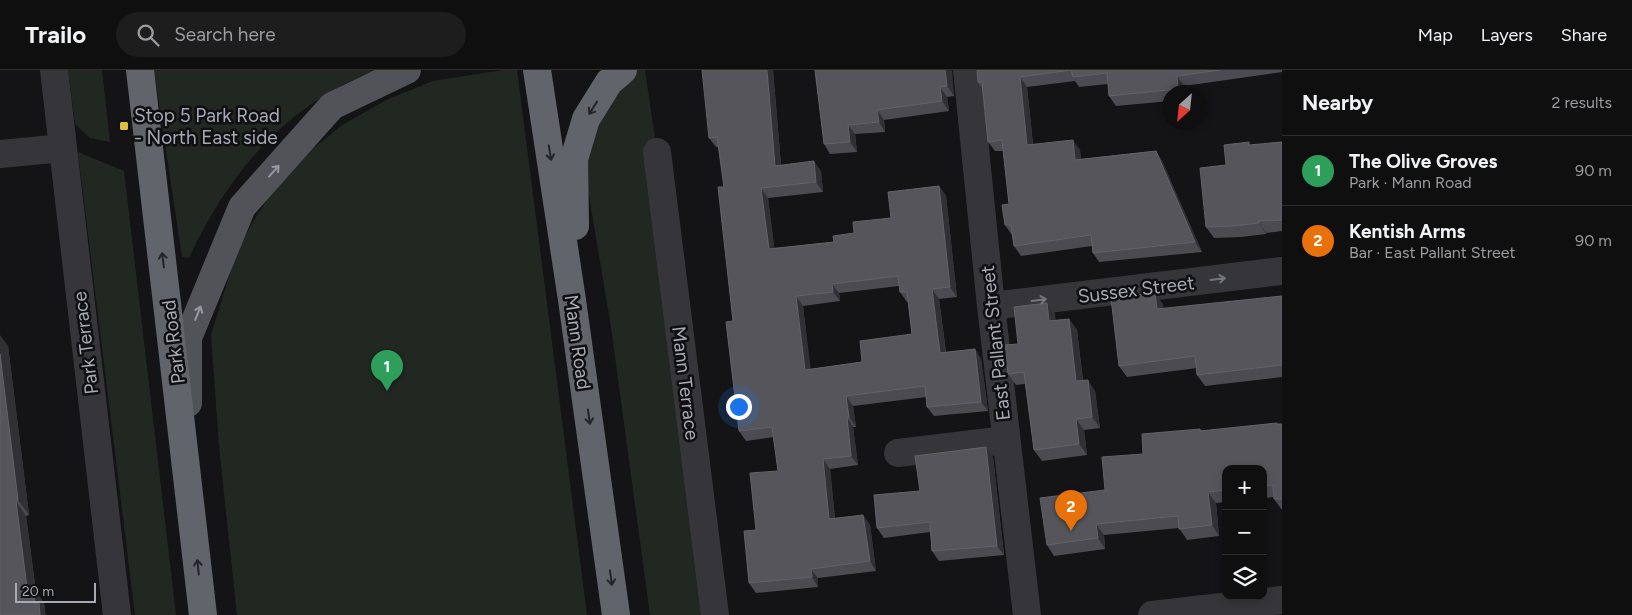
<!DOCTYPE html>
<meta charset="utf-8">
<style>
:root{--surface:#0f0f10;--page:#1d1d1e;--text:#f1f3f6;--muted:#9b9c9f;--line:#2f2f30;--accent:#e0bc42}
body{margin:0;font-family:Figtree,sans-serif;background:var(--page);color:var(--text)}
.controls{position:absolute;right:15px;bottom:15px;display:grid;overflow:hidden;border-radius:10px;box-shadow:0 2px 8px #0003}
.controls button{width:45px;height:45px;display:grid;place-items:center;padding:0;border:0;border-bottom:1px solid var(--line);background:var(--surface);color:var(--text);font:25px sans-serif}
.compass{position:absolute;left:1162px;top:15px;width:45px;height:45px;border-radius:50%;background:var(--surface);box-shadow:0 2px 8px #0003;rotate:207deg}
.scale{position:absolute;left:15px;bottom:12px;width:81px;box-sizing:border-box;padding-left:5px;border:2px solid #a7aab5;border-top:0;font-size:14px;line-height:18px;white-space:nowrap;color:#a7aab5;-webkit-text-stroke:4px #0f0f11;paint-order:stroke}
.you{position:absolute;left:738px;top:336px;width:18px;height:18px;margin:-12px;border:4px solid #fff;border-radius:50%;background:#1a73e8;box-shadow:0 0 0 8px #1a73e833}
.badge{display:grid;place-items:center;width:32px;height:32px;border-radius:50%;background:var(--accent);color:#fff;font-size:16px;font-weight:700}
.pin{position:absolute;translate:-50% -41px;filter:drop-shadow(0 1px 2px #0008)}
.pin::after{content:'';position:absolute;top:26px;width:18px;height:15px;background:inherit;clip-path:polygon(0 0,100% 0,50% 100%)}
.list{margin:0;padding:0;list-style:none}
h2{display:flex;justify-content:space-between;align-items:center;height:65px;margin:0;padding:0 20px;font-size:21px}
h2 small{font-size:16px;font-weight:400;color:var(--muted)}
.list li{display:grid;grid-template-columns:32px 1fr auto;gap:15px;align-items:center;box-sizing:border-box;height:70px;padding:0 20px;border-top:1px solid var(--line)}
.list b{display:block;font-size:19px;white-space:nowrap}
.list p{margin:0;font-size:16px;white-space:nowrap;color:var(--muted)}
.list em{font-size:16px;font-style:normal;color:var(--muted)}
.icon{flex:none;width:28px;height:28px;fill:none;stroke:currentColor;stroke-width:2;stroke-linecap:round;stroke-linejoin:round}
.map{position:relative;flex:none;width:1282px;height:545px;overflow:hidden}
header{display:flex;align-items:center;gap:30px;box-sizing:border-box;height:70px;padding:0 25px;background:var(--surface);border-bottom:1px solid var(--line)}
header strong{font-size:24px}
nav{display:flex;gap:28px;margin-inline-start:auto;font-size:18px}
.search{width:350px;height:45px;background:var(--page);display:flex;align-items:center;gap:12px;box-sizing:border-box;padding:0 18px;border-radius:28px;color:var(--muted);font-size:19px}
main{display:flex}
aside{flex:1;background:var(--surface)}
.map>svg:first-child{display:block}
</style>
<header>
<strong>Trailo</strong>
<div class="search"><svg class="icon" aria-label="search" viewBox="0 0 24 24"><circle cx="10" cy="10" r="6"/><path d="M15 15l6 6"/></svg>Search here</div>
<nav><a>Map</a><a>Layers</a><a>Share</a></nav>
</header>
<main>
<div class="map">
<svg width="1282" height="545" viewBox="0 0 1282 545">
<rect width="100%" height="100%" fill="#141416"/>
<!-- green -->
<path fill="#212822" d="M68,0h34l8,72 -20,-4 -15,-14z
M154,0h222c-90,35 -147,102 -187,188l-7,-1z
M503,0h14l70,545h-350l-18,-169 -8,-111 21,-68 10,-25 15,-27 15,-22 18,-21 24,-24 27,-22 45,-26 47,-19z
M623,0h22l12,82 58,463h-65l-39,-288 -27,-161 12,-39z
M78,82l46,19 52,444h-41z"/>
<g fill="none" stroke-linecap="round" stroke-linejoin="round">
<!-- minor -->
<path stroke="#36363a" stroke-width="28" d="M54,0l63,545
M967,0l24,236 36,309
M657,82l58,463
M0,84l63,-6
M991,236l291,-35
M898,383l108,-13
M1152,545l130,-15"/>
<!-- major -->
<path stroke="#525359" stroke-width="28" d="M188,333v-65l54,-131 90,-101 75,-36"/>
<!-- highway -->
<path stroke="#62646b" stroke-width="28" d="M140,0l63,545
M537,0l35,230 44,315
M575,156l-1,-67 12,-40 23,-37 14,-12"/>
</g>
<!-- wall -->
<path fill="#4b4b51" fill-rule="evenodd" d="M773,0l8,95 40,6 2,21 -55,6 6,50 60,-6 57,-24 48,-32 7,10 11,101 -18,2 7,53 29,-3 6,10 7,52 -54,5 -7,-9 -1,-10 -73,9 3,21h-3l5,38 -28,4 5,50 28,-4 7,10 6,46 -58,7v9l-62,6 -7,-10 7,-53 22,-59 -4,-34 -28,4 -7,-10 -6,-110 -9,-134 -5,-40h-3l-7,-9zM899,216l1,6 7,10h1l4,32 -50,28 -52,7 -7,-63 37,-5 -1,-8z
M815,0l136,2 3,24 -7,1 2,14 -65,9 1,12 -30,2 2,18 -27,2 -6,-10z
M977,0h305v2l-98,14v6h-14v9l-54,5 -7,-10 -1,-12 -29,3 -4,-6 -48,6 6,57 47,6 1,9 75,-8 6,10 40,91 -103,10 -6,-9 -1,-7 -71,10 -7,-10 -2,-11 -7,-10 4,-21 -6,-53h-8l-7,-9 -6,-54 -4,-6z
M1282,72v89l-16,2v1l-25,3 -27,1 -8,-11 20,-62 25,-20z
M1282,226v81l-77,9 -8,-11v-7l-70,9 -8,-11 44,-62v5z
M1047,233l8,11v6l14,-1 8,11 6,50 12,11 5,37 -16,2 3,25 -45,6 -8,-11 -9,-66 -9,1 -8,-11 10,-30z
M8,276l21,169 -3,1 10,76 8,11 1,9 -45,3z
M1282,354v86l-8,-11v-2l-11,1v-29h-37v33l-10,1 3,33 -32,4 -8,-12 -75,7 1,14 -51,7 -7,-11 96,-91 57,-25 2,2z
M993,387l11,98 -65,6 -7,-10 -2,-19 -46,6 -7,-10 43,-37z"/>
<!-- shaded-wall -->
<path fill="#313135" d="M767,0h6l9,106 -7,-10z
M945,0h7l2,26 -7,-10z
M1177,6l7,10v6h-4l-2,-3z
M1020,7l7,10 7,67 -7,-9z
M940,17l7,10 2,14 -7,-10z
M877,40l7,10 1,12 -6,-10z
M848,55l7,9 2,18 -7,-10z
M1073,70l7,10 2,20 -7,-10z
M1156,81l6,10 40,91 -7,-10z
M814,91l7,10 2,21 -7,-10z
M939,116l7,10 11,101 -7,-10z
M761,118l7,10 8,61 -7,-10z
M1258,151l8,12v1l-7,-11z
M832,214l7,9 1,8 -7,-9z
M932,219l7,10 8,63 -7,-9z
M1155,223l8,11 2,16 -8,-11z
M796,226l7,10 9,73 -7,-9z
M1047,233l8,11 2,18 -8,-11z
M1069,249l8,11 7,62 -8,-11z
M0,265l8,11 21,169 -11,-15 -18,-146z
M975,279l6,10 7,52 -7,-9z
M1088,310l7,11 5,37 -8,-11z
M846,326l7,10 3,21 -7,-10z
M847,347l6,10 5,38 -7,-9z
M1076,349l8,11 3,25 -8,-11z
M986,377l7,10 11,98 -7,-9z
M823,389l7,10 6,60 -7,-10z
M1208,422l8,11 3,33 -7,-11z
M16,431l10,15 10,76 8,11 1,9 2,3h-7l-13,-27z
M863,445l7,10 6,46 -6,-10z
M1096,454l8,11 1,14 -7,-11z
M811,499l7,9v9l-6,-10z"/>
<!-- building -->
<path fill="#55555b" stroke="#626369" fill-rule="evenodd" d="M702,0h65l8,96 39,-5 2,21 -55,6 8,61 65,-7 -1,-6 21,-3 -1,-11 38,-4 -3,-26 51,-6 11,101 -18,2 8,64 35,-4 6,53 -54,5 -2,-21 -79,10 3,21h-2l4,39 -28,3 6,60 34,-4 7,46 -59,8 1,8 -63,6 -5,-52 12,-1 -6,-57 28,-2 -6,-44 -33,4 -13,-109 7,-1 -15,-134h6l-7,-50 -8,1zM898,206l2,16h7l5,42 -52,7 2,21 -57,8 -9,-74 37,-4 -1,-8z
M815,0h130l2,16 -7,1 2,14 -65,9 2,12 -31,3 2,17 -26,2z
M977,0h243l-43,6 1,13 -69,7 -2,-23 -34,4 -2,-7 -51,7 7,68 46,-5 2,20 81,-9 39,91 -102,11 -2,-18 -77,11 -3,-21h-6l-3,-20 7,-1 -7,-64 -14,2 -6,-60h-4z
M1249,72v3l33,-3v78l-24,1 1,2 -26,3 -27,1 -6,-59 26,-3 -2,-20z
M1155,223l2,16 125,-13v69l-85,10 -2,-19 -76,10 -8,-68z
M1047,233l2,18 20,-2 7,62 12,-1 4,37 -16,2 3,25 -45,6 -10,-78 -16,2 -3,-29 13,-1 -4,-37z
M0,284l18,146 -2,1 11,87h6l2,16 4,-1 1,12h-40z
M1277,353v1h5v75h-8l-1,-14 -10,1v-17h-37v21l-18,2 4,33 -33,4 -1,-13 -82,8 2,14 -51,7 -7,-47 65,-8 -3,-33 41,-3 -1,-20 58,-5v2z
M986,377l11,99 -65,5 -2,-29 -53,6 -3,-33 46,-4 -5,-35z"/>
<!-- one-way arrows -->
<defs><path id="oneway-shaft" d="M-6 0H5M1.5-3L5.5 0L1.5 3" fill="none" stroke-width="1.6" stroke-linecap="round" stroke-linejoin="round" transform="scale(1.25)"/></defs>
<g stroke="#242428">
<use href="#oneway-shaft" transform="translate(593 38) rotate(122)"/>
<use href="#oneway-shaft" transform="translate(550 83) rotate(81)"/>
<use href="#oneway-shaft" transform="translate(163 190) rotate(-97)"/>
<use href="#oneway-shaft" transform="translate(589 347) rotate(82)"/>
<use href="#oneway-shaft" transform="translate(198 497) rotate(-96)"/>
<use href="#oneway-shaft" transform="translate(611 508) rotate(82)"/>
</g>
<g stroke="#9699a3">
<use href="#oneway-shaft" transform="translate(274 101) rotate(-48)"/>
<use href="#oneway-shaft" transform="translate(198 243) rotate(-68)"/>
</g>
<g stroke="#74767e">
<use href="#oneway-shaft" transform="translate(1218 209) rotate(-7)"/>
<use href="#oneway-shaft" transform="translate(1039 230) rotate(-7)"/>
</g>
<!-- markers -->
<rect fill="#e0bc42" stroke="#0f0f11" stroke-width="2" x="119" y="51" width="10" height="10" rx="2.5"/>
<g text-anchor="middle" stroke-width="5" stroke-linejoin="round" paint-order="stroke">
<!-- poi labels -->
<g font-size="19" fill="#a7aab5" stroke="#0f0f11" text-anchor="start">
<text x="134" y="52">Stop 5 Park Road<tspan x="134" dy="22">- North East side</tspan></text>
</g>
<!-- street labels -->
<g font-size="19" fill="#a7aab5" stroke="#0f0f11">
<text transform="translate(1136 219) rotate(-7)" y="7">Sussex Street</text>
<text transform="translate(173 272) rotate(-97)" y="7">Park Road</text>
<text transform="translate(578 272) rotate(82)" y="7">Mann Road</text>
<text transform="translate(85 273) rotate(-97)" y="7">Park Terrace</text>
<text transform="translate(995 273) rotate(-96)" y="7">East Pallant Street</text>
<text transform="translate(686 313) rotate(83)" y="7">Mann Terrace</text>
</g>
</g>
</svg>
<div class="controls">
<button>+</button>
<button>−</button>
<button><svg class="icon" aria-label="layers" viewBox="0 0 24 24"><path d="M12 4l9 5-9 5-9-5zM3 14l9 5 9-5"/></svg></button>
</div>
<svg class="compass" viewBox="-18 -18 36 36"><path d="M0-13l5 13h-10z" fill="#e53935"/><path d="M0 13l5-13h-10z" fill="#9b9c9f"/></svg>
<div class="scale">20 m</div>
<div class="you"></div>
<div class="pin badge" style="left:387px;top:321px;background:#2e9e5b">1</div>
<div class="pin badge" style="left:1071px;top:461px;background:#e8710a">2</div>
</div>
<aside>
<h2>Nearby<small>2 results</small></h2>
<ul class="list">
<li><span class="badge" style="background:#2e9e5b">1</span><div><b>The Olive Groves</b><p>Park · Mann Road</p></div><em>90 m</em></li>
<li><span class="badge" style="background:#e8710a">2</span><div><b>Kentish Arms</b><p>Bar · East Pallant Street</p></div><em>90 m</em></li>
</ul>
</aside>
</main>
